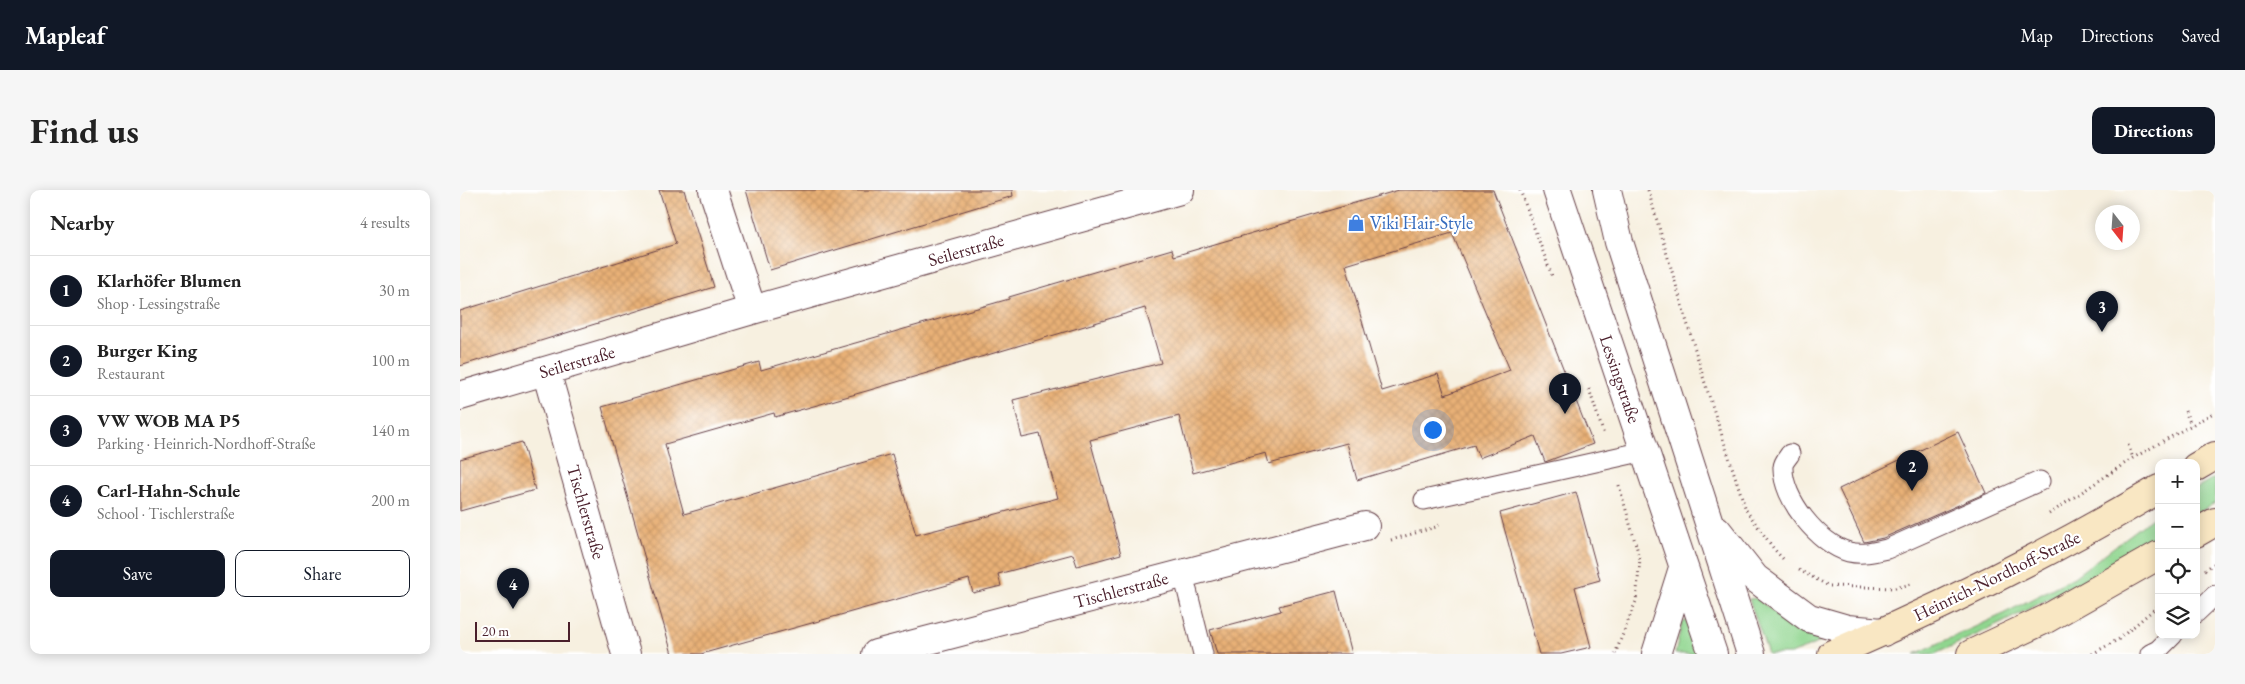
<!DOCTYPE html>
<meta charset="utf-8">
<style>
:root{--surface:#fff;--page:#f6f6f6;--text:#222;--muted:#767676;--line:#e0e0e0;--accent:#111827}
body{margin:0;font-family:"EB Garamond",serif;background:var(--page);color:var(--text)}
.controls{position:absolute;right:15px;bottom:15px;display:grid;overflow:hidden;border-radius:10px;box-shadow:0 2px 12px #0003}
.controls button{width:45px;height:45px;display:grid;place-items:center;padding:0;border:0;border-bottom:1px solid var(--line);background:var(--surface);color:var(--text);font:25px sans-serif}
.compass{position:absolute;left:1635px;top:15px;width:45px;height:45px;border-radius:50%;background:var(--surface);box-shadow:0 2px 12px #0003;rotate:163deg}
.scale{position:absolute;left:15px;bottom:12px;width:95px;box-sizing:border-box;padding-left:5px;border:2px solid #4a1f2b;border-top:0;font-size:14px;line-height:18px;white-space:nowrap;color:#4a1f2b;-webkit-text-stroke:4px #fff;paint-order:stroke}
.you{position:absolute;left:972px;top:239px;width:18px;height:18px;margin:-12px;border:4px solid #fff;border-radius:50%;background:#1a73e8;box-shadow:0 0 0 8px #1a73e833}
.badge{display:grid;place-items:center;width:32px;height:32px;border-radius:50%;background:var(--accent);color:#fff;font-size:16px;font-weight:700}
.pin{position:absolute;translate:-50% -41px;filter:drop-shadow(0 1px 2px #0008)}
.pin::after{content:'';position:absolute;top:26px;width:18px;height:15px;background:inherit;clip-path:polygon(0 0,100% 0,50% 100%)}
.list{margin:0;padding:0;list-style:none}
h2{display:flex;justify-content:space-between;align-items:center;height:65px;margin:0;padding:0 20px;font-size:21px}
h2 small{font-size:16px;font-weight:400;color:var(--muted)}
.list li{display:grid;grid-template-columns:32px 1fr auto;gap:15px;align-items:center;box-sizing:border-box;height:70px;padding:0 20px;border-top:1px solid var(--line)}
.list b{display:block;font-size:19px;white-space:nowrap}
.list p{margin:0;font-size:16px;white-space:nowrap;color:var(--muted)}
.list em{font-size:16px;font-style:normal;color:var(--muted)}
.actions{display:flex;gap:10px;padding:15px 20px}
.actions a{flex:1;padding:11px 0;border:1px solid var(--accent);border-radius:10px;text-align:center;font-size:18px;color:var(--accent)}
.actions .main{background:var(--accent);color:#fff}
.icon{flex:none;width:28px;height:28px;fill:none;stroke:currentColor;stroke-width:2;stroke-linecap:round;stroke-linejoin:round}
.map{position:relative;flex:none;width:1755px;height:464px;overflow:hidden;border-radius:10px}
header{display:flex;align-items:center;gap:30px;box-sizing:border-box;height:70px;padding:0 25px;background:var(--accent);color:#fff}
header strong{font-size:24px}
nav{display:flex;gap:28px;margin-inline-start:auto;font-size:18px}
.intro{display:flex;align-items:center;justify-content:space-between;box-sizing:border-box;height:120px;padding:0 30px}
h1{margin:0;font-size:35px}
.button{padding:12px 22px;border-radius:10px;background:var(--accent);color:#fff;font-size:18px;font-weight:700}
main{display:flex;gap:30px;padding:0 30px}
aside{flex:1;background:var(--surface);border-radius:10px;box-shadow:0 2px 12px #0003}
.map>svg:first-child{display:block}
</style>
<header>
<strong>Mapleaf</strong>
<nav><a>Map</a><a>Directions</a><a>Saved</a></nav>
</header>
<div class="intro"><h1>Find us</h1><a class="button">Directions</a></div>
<main>
<aside>
<h2>Nearby<small>4 results</small></h2>
<ul class="list">
<li><span class="badge">1</span><div><b>Klarhöfer Blumen</b><p>Shop · Lessingstraße</p></div><em>30 m</em></li>
<li><span class="badge">2</span><div><b>Burger King</b><p>Restaurant</p></div><em>100 m</em></li>
<li><span class="badge">3</span><div><b>VW WOB MA P5</b><p>Parking · Heinrich-Nordhoff-Straße</p></div><em>140 m</em></li>
<li><span class="badge">4</span><div><b>Carl-Hahn-Schule</b><p>School · Tischlerstraße</p></div><em>200 m</em></li>
</ul>
<div class="actions"><a class="main">Save</a><a>Share</a></div>
</aside>
<div class="map">
<svg width="1755" height="464" viewBox="0 0 1755 464">
<defs>
<pattern id="building-cross-hatch" width="8" height="8" patternUnits="userSpaceOnUse" patternTransform="scale(1.25)"><rect width="8" height="8" fill="#e8b076"/><path d="M0 0l8 8M0 8l8-8" fill="none" stroke="#c89766"/></pattern>
</defs>
<rect width="100%" height="100%" fill="#fff"/>
<filter id="ink" filterUnits="userSpaceOnUse"><feTurbulence type="fractalNoise" baseFrequency=".02" numOctaves="2"/><feDisplacementMap in="SourceGraphic" scale="10" xChannelSelector="R" yChannelSelector="G"/><feConvolveMatrix kernelMatrix="1 2 1 2 8 2 1 2 1" color-interpolation-filters="sRGB"/></filter>
<filter id="wash" filterUnits="userSpaceOnUse"><feTurbulence type="fractalNoise" baseFrequency=".0096" numOctaves="4" result="noise"/><feDisplacementMap in="SourceGraphic" scale="20" xChannelSelector="R" yChannelSelector="G"/><feGaussianBlur stdDeviation="1.12" result="paint"/><feColorMatrix in="noise" values="0 0 0 0 0 0 0 0 0 0 0 0 0 0 0 0 0 1.4 0 .05"/><feComposite in="paint" operator="in"/></filter>
<g filter="url(#wash)">
<rect width="100%" height="100%" fill="#f7f0e0"/>
<!-- grass -->
<path fill="#8fd58e" stroke="#6c7a5c" d="M1755,288v25l-19,11v-25z
M1699,323v24l-80,46 -77,40 -67,31h-20l84,-38 75,-39z
M1296,408l37,29 30,14 -32,13h-23l-19,-55z
M1227,430l11,34h-23l7,-31z"/>
<g id="blocks">
<!-- building -->
<path fill="url(#building-cross-hatch)" fill-rule="evenodd" d="M199,0h25l30,97 -254,79v-55l216,-67z
M286,0h266l1,6 -243,74z
M939,0h94l100,254 -48,18 -10,-26 -56,22 -5,-13 -117,35 -10,-37 -78,21 -3,-11 -73,20 -14,-57 -89,24 31,114 -44,12 -4,-12 -75,20 3,12 -28,7 -4,-14 -268,75h-29l-70,-247 157,-45 2,8 248,-71v-2l163,-48 2,7zM992,43l58,137 -65,25 -7,-21 -56,17 -36,-126zM685,118l16,55 -148,37 9,38 18,-4 18,64 -142,37 -24,-81 -208,60 -19,-70 109,-31 1,4 95,-27z
M1498,242l28,61 -103,45 -19,4 -25,-53z
M62,252l13,48 -75,21v-52z
M1116,302l24,88 -25,7 16,60 -30,7h-22l-39,-141z
M876,401l16,63h-135l-7,-24 71,-19 -2,-5z"/>
</g>
</g>
<g filter="url(#ink)">
<use href="#blocks" fill-opacity="0" stroke="#643e46" stroke-width="1"/>
<g fill="none" stroke-linecap="round" stroke-linejoin="round">
<!-- service casing -->
<g stroke="#643e46" stroke-width="21">
<path id="service" d="M1330,264c-3,4 -7,9 -7,13 -1,32 36,77 66,85 13,3 25,0 38,-3l153,-68
M964,310l221,-49
M723,384l20,80
M1736,423l19,-18
M1690,464l8,-4 15,-15"/>
</g>
<!-- minor casing -->
<g stroke="#643e46" stroke-width="30">
<path id="minor" d="M253,0l39,120
M86,181l80,283
M0,206l292,-86 428,-120
M416,464l489,-128"/>
</g>
<!-- tertiary casing -->
<g stroke="#643e46" stroke-width="30">
<path id="tertiary" d="M1097,0l156,464
M1147,0l12,52 132,412
M1257,340l38,48 54,40 38,11 36,3
M1196,464l27,-86"/>
</g>
<!-- secondary casing -->
<g stroke="#643e46" stroke-width="30">
<path id="secondary" d="M1736,277l19,-11
M1736,343l19,-11
M1372,464c112,-48 222,-103 327,-165
M1511,464l75,-35 113,-64"/>
</g>
<!-- path -->
<path stroke="#643e46" stroke-width="3" stroke-dasharray="1 4" stroke-linecap="butt" d="M1060,0l32,86
M1188,0l56,190 42,130 28,39 10,11
M1129,199l15,46
M1725,221l6,14
M1668,255l5,13
M1589,324l84,-56 82,-46
M931,350l45,-13 3,-2
M1339,380l30,16 66,2 16,-4
M1745,380l10,-7
M1155,464l21,-53 4,-42 -22,-77
M1632,464l27,-15 40,-34"/>
<!-- service -->
<use href="#service" stroke="#fff" stroke-width="19"/>
<!-- minor -->
<use href="#minor" stroke="#fff" stroke-width="28"/>
<!-- tertiary -->
<use href="#tertiary" stroke="#fff" stroke-width="28"/>
<!-- secondary -->
<use href="#secondary" stroke="#f9e7c3" stroke-width="28"/>
</g>
</g>
<!-- icons -->
<defs>
<g id="shop-bare" transform="scale(1.35)"><path d="M-5-2.5h2.3a2.7 3.5 0 0 1 5.4 0H5L5.5 6h-11ZM-1.5-2.5h3a1.5 2.3 0 0 0-3 0Z" fill="#3f7fe0" stroke="#fff" stroke-width="2.5" paint-order="stroke"/></g>
</defs>
<g fill-rule="evenodd">
<use href="#shop-bare" x="896" y="33"/>
</g>
<g text-anchor="middle" stroke-width="4.5" stroke-linejoin="round" paint-order="stroke">
<!-- shop labels -->
<g font-size="18" fill="#366cbe" stroke="#fff" text-anchor="start">
<text x="910" y="39">Viki Hair-Style</text>
</g>
<!-- street labels -->
<g font-size="18" fill="#4a1f2b" stroke="#fff">
<text transform="translate(506 60) rotate(-16)" y="6">Seilerstraße</text>
<text transform="translate(117 172) rotate(-16)" y="6">Seilerstraße</text>
<text transform="translate(1160 189) rotate(71)" y="6">Lessingstraße</text>
<text transform="translate(126 322) rotate(74)" y="6">Tischlerstraße</text>
<text transform="translate(1537 386) rotate(-26)" y="6">Heinrich-Nordhoff-Straße</text>
<text transform="translate(661 400) rotate(-15)" y="6">Tischlerstraße</text>
</g>
</g>
</svg>
<div class="controls">
<button>+</button>
<button>−</button>
<button><svg class="icon" aria-label="locate" viewBox="0 0 24 24"><circle cx="12" cy="12" r="6"/><path d="M12 2v4M12 18v4M2 12h4M18 12h4"/></svg></button>
<button><svg class="icon" aria-label="layers" viewBox="0 0 24 24"><path d="M12 4l9 5-9 5-9-5zM3 14l9 5 9-5"/></svg></button>
</div>
<svg class="compass" viewBox="-18 -18 36 36"><path d="M0-13l5 13h-10z" fill="#e53935"/><path d="M0 13l5-13h-10z" fill="#767676"/></svg>
<div class="scale">20 m</div>
<div class="you"></div>
<div class="pin badge" style="left:1105px;top:224px">1</div>
<div class="pin badge" style="left:1452px;top:301px">2</div>
<div class="pin badge" style="left:1642px;top:142px">3</div>
<div class="pin badge" style="left:53px;top:419px">4</div>
</div>
</main>
